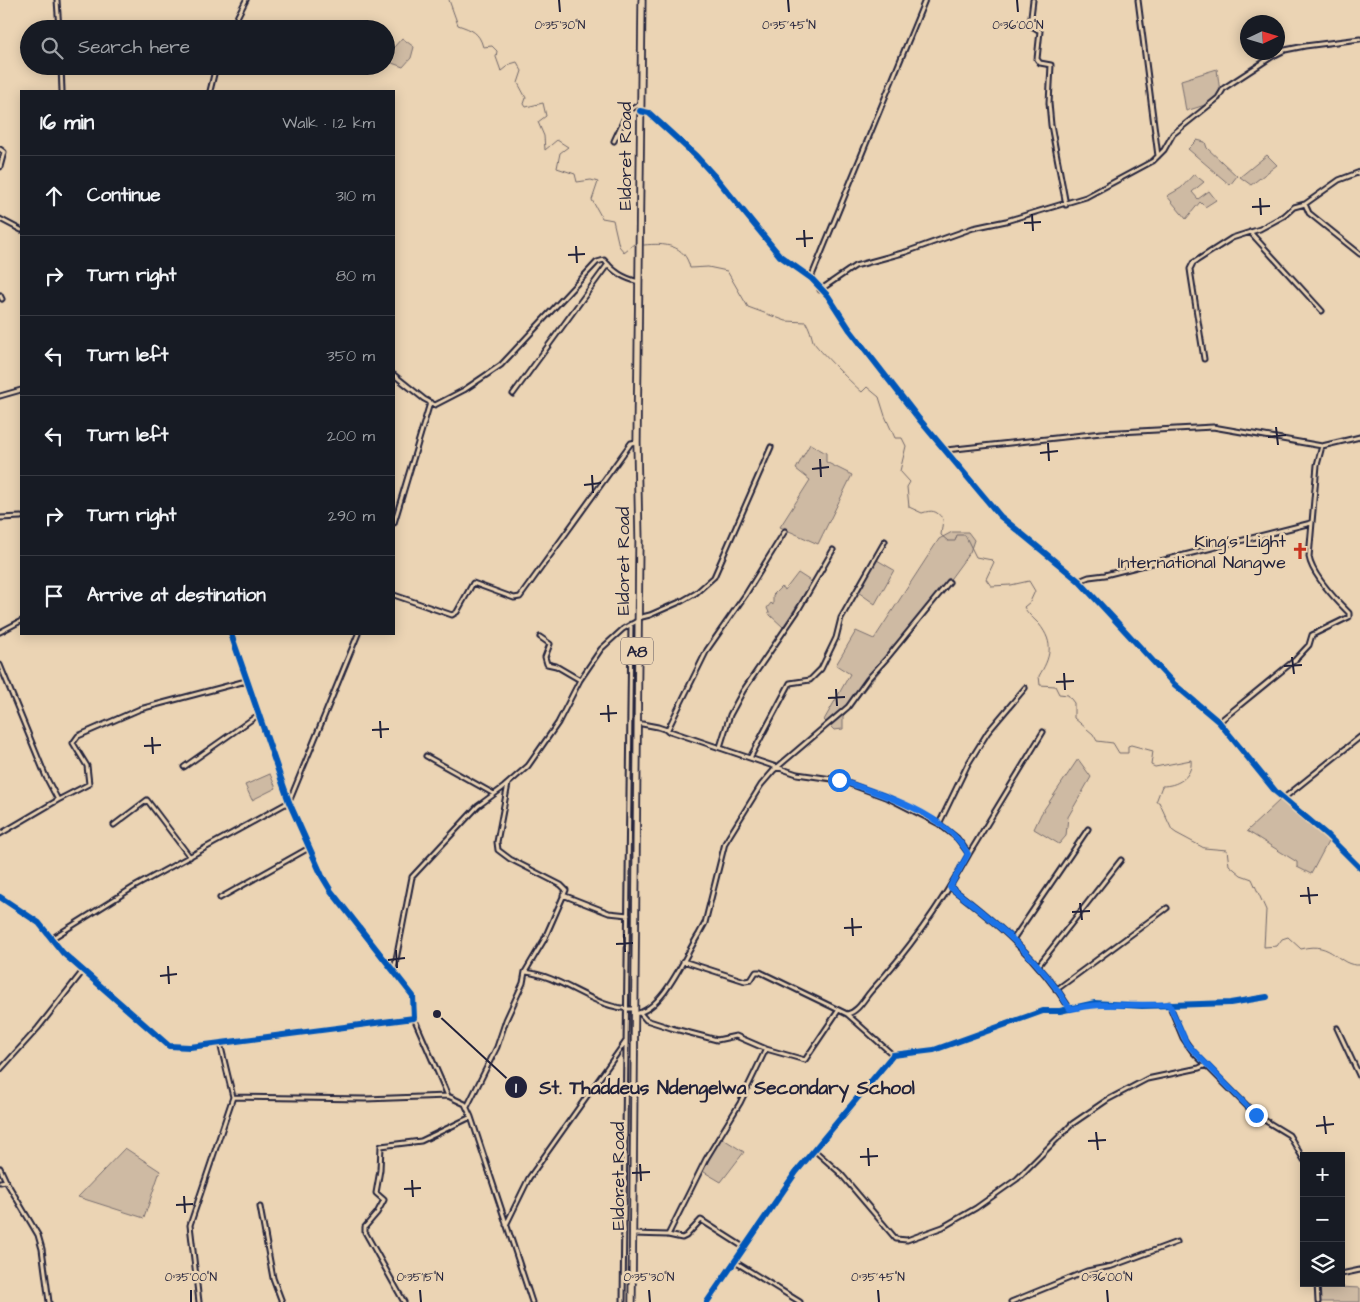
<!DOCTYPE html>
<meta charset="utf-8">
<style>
:root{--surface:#171b24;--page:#242831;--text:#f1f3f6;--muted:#9ea1a6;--line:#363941}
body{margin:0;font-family:"Architects Daughter",sans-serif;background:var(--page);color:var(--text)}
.controls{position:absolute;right:15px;bottom:15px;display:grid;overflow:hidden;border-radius:0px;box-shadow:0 2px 12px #0003}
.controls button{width:45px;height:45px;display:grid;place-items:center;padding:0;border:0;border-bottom:1px solid var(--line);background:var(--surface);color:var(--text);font:25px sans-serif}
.compass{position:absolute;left:1240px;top:15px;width:45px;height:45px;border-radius:50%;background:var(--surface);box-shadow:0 2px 12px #0003;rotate:86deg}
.stop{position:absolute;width:15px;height:15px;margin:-11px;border:4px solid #1a73e8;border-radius:50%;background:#fff}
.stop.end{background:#1a73e8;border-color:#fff;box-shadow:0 1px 5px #0008}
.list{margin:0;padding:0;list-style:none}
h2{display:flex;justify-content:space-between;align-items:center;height:65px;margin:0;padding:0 20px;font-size:21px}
h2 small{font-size:16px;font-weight:400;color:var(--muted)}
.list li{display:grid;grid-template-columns:32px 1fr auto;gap:15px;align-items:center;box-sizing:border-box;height:80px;padding:0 20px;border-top:1px solid var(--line)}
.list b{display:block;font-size:19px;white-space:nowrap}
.list em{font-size:16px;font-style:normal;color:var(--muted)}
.icon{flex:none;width:28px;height:28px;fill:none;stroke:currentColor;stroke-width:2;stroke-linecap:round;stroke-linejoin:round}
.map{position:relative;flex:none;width:1360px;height:1302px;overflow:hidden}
.search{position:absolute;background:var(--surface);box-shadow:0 2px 12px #0003;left:20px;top:20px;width:375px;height:55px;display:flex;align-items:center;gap:12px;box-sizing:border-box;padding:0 18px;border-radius:28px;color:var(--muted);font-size:19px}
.panel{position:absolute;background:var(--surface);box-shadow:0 2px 12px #0003;left:20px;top:90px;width:375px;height:545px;border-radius:0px}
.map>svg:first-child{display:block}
</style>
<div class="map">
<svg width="1360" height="1302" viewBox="0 0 1360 1302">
<rect width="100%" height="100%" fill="#ebd4b4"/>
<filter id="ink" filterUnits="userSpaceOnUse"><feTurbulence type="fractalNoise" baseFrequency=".02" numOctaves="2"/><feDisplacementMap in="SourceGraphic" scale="10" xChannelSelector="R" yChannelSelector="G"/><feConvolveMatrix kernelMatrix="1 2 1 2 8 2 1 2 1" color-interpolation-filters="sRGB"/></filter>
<g filter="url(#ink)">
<!-- green -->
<path fill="#cebaa3" stroke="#786e6f" d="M402,38l12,9 -3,11 -8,9 -11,-4 -5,-8z
M1217,69l4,31 -35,11 -5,-31z
M1197,140l8,2 2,6 30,28 -7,9 -42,-36z
M1267,155l10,10 -26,20 -11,-8z
M1194,174l10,8 -12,10 6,7 11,-8 7,9 -11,7 -5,-5 -14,17 -19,-23 14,-8z
M810,444l16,9v9l26,13 -34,69 -38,-17 30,-47 -14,-11z
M952,532h16l6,8 -4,12 -63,86 -64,78v13l-9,1 -10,-10 26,-46 -14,-9 20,-34 18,8 65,-100z
M877,560l17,10 -19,34 -17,-12z
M798,573l14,9 -29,45 -13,-12 -3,-7 4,-5 2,2v-10l8,-8 4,3z
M1078,759l13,18 -23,40 -2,19 -7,8 -25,-15 7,-15z
M270,774l6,14 -24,12 -7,-15z
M1281,799l48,41 -18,34 -14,-7v-5l-50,-31z
M717,1135l27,17 -23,30 -22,-13z
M125,1148l35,23 -16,47 -66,-21z
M1318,1286l42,2v14h-41z"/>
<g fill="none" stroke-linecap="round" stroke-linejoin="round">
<!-- stream -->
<path stroke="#70676a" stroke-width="1" d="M449,0l9,25c14,5 21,7 25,22l9,-1 5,5 -1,6 5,14 9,-7 7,-2 5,9 -4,12 8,15 -2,6 2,3 17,-4 3,13 -8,6 6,14 1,14 12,-10 11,7 -8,6 -3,15 18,6 2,8 14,-2 7,2 -6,18 10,18 11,2 6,26 5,6 10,-8
M644,245c20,-2 41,-1 46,23l18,-1 19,4 21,36 38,14 20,1c4,7 5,12 7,19 2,6 46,49 49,51l5,-5 12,10 6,19 10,22h7l4,8 -6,25 10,11 -3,5 2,20 13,6c10,-3 14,-3 21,6l-2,16 7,6h7l2,-6h8l11,22 16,3 2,2 -8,17 5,7 20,-1 18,-4 6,10 -5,11 -6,5c3,6 10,12 15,17 16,20 11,34 0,52l1,9 15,1 4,8 9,1 6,8v15l19,16 4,7 16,2 6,10h9v-7l3,-1 22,6 -2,14 4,2 36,-7c2,18 -15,26 -29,26l-6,16h3l13,28 4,3 28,15 23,2 2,15 12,10 11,4 14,31 -2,37 13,-1 5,-7 6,-2 13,12c33,-9 36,18 59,16"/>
<!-- street casing -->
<g stroke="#22223b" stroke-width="7">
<path id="street" d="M57,0l2,29
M1033,0l-3,25 10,6 -3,28 3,4 11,2 -2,38 2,22 15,80
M1138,0l20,156
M231,29l15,-29
M61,66l1,25
M210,91l6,-25
M641,111l8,2 47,43 21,23 63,77 31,22 17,18 22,34 69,89 81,97 79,65 95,103 45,38 57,70 51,43 33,33
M614,141l14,-30 12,-7
M0,149l4,3 -4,15
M1305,204l4,9 51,41
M0,219l21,11
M1250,232l72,79
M811,278l114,-278
M820,290l35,-24 51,-14 67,-24 33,-7 80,-24 67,-36 11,-11 9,-16 45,-36 6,-10 49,-32 12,-6 20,-4 55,-7
M0,295l2,4
M1204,359l-13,-83 -1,-7 3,-6 39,-25 28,-9 24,-13 10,-9 11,-3 34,-24 21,-8
M394,375l30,24 11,6 29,-15 37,-25 96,-103 7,-2c10,12 19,18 35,22
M513,394l95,-130
M0,396l21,-6
M946,450l155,-17 112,-6 109,19 38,-9
M0,518l21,-1
M394,523l36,-120
M1079,581l10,-4 16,-2 206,-52
M394,595l58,20 5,-3 16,-29 41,15 6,-1 111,-154 6,-1
M638,618l12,-3 32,-14 14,-8 18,-16 57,-130
M0,632l21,-11
M540,637l10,7 -5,13 2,7 9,2 24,14
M0,665l46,112 12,23 31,-16 -2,-18 -14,-23 5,-7 62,-27 106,-28
M1219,722l76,-62 14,-15 3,-10 37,-18v-4c-13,-13 -37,-38 -40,-56l8,-92 5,-19
M637,723l21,4 139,47 42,6 49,18 51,26 18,14 12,16c-28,50 -59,95 -98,137 -7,8 -13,21 -24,23
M667,731l40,-81 39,-56 39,-63
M720,747l10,-32 13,-24 54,-79 36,-62
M426,756l68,38
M750,758l40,-75 20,-3 11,-11 15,-31 5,-20 44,-77
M184,767l74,-52
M508,784l-11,58 1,8 12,9 51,26 5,5 -22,50 -19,32
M1284,798l76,-61
M939,824l29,-60 20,-32 37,-44
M114,825l33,-25 43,57
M0,834l58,-34
M969,854l74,-122
M950,887c46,35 89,72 120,122
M563,895l46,18 19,2
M0,897l39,26 24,30 106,93 21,1 224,-29 -1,-22 -82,-105 -9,-15 -33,-74 -58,-168
M220,898l89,-50
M1014,938l74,-109
M51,939l83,-52 155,-85 69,-168
M683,961l62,20 6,-1 5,-8h4l87,42 46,41
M1038,966l83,-106
M394,970l18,-93 66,-71 26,-19 24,-21 30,-43 22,-43 21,-31 22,-20 14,-8
M1056,990l111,-82
M1169,1004l14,34 10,14 63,63 33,20 15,25
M640,1013l6,7 25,8 46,12 19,-4 30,13
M634,1014c30,-4 50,-57 65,-80l6,-11 20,-80 36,-58 13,-15 74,-63 20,-28 19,-21 62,-76
M414,1018l34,78 17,8 6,13 61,185
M1337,1028l23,49
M0,1070l38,-42 45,-57
M233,1097l132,2 83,-3
M467,1107l30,-60 9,-27 17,-37 2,-11c39,4 69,38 110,37
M814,1150l26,23 56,66 11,1 36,-13 33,-19 41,-29 55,-55 35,-24 40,-21 52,-11 7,-3
M0,1168l6,13
M0,1182l6,-1 32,54 4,14 7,53
M260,1207l13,71 9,24
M506,1225l23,-47 97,-137
M633,1234l35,1 14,3 4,-2 15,-16 44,28
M668,1235l38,-76 34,-56 26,-54 39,11 33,-49
M735,1262l65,40
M1341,1274l19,-4
M1317,1283l1,19
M199,1302l-9,-77 43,-128 -13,-54
M404,1302l-39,-70v-5l12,-14 7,-13 -8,-7 4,-23 1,-24 40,-5 50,-24
M623,1302l8,-678
M707,1302l89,-130 97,-117 41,-5 109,-39h17l35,-8 47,3 88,-3 37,-6
M1011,1302l76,-31 25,-5 65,-24"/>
</g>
<!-- highway casing -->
<g stroke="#22223b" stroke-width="9">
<path id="highway" d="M632,1302l7,-761 -2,-99 5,-442"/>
</g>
<!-- street -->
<use href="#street" stroke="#ebd4b4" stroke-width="3"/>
<!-- highway -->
<use href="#highway" stroke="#ebd4b4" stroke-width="5.5"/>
<!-- cycleway casing -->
<g stroke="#ebd4b4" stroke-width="9">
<path id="cycleway" d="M640,111l9,2 47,43 21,23 63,77 31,22 17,18 22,34 69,89 81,97 79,65 95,103 45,38 57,70 51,43 33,33
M0,897l39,26 24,30 106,93 21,1 224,-29 -1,-22 -82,-105 -9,-15 -33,-74 -58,-168
M707,1302l89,-130 97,-117 41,-5 109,-39h17l35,-8 47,3 88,-3 37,-6"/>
</g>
<!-- cycleway -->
<use href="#cycleway" stroke="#0057b8" stroke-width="6"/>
</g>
</g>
<g fill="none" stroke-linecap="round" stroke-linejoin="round" filter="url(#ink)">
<!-- route -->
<path stroke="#1a73e8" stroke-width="6" d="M839,780c41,13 108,34 129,74l-18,33c46,35 90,72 120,122 34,-8 64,-2 99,-5l18,40 69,71"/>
</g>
<!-- ticks -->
<path fill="none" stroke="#22223b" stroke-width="2" d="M559,0l1,12M788,0l1,12M1017,0l1,12M1260,198l1,17M1252,207l18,-1M1032,214l1,17M1024,223l17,-1M804,230l1,17M796,239l17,-1M576,246l1,17M568,255l17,-1M1276,427l2,18M1268,437l18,-2M1048,443l1,18M1040,453l18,-2M820,459l1,18M812,469l17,-2M592,475l1,18M584,485l17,-2M1292,657l2,17M1284,666l18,-1M1064,673l1,17M1056,682l18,-1M836,689l1,17M828,698l17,-1M608,705l1,17M600,714l17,-1M380,721l1,17M372,730l17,-1M152,737l1,17M144,746l17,-1M1308,887l2,17M1300,896l18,-1M1080,903l2,17M1072,912l18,-1M852,918l1,18M844,928l18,-1M624,934l1,18M616,944l17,-1M396,950l1,18M388,960l17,-2M168,966l1,18M160,976l17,-2M1324,1116l2,18M1316,1126l18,-2M1096,1132l2,18M1088,1141l18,-1M868,1148l1,18M860,1157l18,-1M640,1164l1,17M632,1173l18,-1M412,1180l1,17M404,1189l17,-1M184,1196l1,17M176,1205l17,-1M191,1290v12M420,1290l1,12M649,1290l1,12M878,1290l1,12M1107,1290l1,12"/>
<!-- icons -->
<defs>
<g id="church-bare" transform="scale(1.35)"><path d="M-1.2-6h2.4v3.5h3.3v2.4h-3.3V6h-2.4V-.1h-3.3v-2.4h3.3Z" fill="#c8321e" stroke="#ebd4b4" stroke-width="2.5" paint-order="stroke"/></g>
</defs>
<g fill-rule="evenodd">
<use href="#church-bare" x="1300" y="551"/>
</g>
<g text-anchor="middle" stroke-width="5" stroke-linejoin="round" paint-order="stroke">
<!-- shield labels -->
<rect fill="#ebd4b4" stroke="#5e575f" stroke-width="1" x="621" y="637.5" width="32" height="27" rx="4"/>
<g font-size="16" font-weight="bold" fill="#22223b">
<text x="637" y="657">A8</text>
</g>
<!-- street labels -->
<g font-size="18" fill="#22223b" stroke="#ebd4b4">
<text transform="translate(625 156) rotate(-90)" y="6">Eldoret Road</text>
<text transform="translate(623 561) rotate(-90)" y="6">Eldoret Road</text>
<text transform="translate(618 1176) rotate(-90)" y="6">Eldoret Road</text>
</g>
<!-- poi labels -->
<g font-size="18" fill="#22223b" stroke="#ebd4b4" text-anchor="end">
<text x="1286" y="547">King's Light<tspan x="1286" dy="21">International Nangwe</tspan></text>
</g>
</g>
<g font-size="12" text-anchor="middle" fill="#22223b" stroke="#ebd4b4" stroke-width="5" stroke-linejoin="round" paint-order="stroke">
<text x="560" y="29">0°35'30"N</text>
<text x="789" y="29">0°35'45"N</text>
<text x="1018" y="29">0°36'00"N</text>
<text x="191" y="1281">0°35'00"N</text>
<text x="420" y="1281">0°35'15"N</text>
<text x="649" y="1281">0°35'30"N</text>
<text x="878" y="1281">0°35'45"N</text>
<text x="1107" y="1281">0°36'00"N</text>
</g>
<!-- callouts -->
<path fill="none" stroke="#22223b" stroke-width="2" d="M437 1014L516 1087"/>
<g fill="#22223b" stroke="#ebd4b4" stroke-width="2">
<circle cx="437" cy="1014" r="5"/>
<circle cx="516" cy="1087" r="12"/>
</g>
<g font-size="15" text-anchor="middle" font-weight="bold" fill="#fff">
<text x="516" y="1093">1</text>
</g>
<g font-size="19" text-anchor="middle" font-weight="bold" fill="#22223b" stroke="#ebd4b4" stroke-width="5" stroke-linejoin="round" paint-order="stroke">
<text x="727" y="1094">St. Thaddeus Ndengelwa Secondary School</text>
</g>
</svg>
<div class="controls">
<button>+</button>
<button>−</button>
<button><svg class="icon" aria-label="layers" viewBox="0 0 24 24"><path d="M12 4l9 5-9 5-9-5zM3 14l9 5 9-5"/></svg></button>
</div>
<svg class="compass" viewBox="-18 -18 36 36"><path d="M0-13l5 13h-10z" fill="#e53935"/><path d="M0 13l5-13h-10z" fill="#9ea1a6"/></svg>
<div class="stop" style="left:839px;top:780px"></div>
<div class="stop end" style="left:1256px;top:1115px"></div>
<div class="search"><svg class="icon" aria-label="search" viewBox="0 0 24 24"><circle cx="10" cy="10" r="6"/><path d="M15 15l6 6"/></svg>Search here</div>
<section class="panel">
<h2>16 min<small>Walk · 1.2 km</small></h2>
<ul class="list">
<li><svg class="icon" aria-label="ahead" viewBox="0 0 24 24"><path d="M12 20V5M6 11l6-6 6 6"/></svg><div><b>Continue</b></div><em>310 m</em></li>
<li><svg class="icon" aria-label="right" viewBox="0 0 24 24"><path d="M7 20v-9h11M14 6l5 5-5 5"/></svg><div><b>Turn right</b></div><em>80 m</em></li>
<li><svg class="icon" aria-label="left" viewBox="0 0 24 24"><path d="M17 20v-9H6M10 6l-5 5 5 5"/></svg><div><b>Turn left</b></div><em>350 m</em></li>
<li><svg class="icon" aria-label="left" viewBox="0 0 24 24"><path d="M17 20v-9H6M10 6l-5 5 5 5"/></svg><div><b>Turn left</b></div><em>200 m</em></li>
<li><svg class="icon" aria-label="right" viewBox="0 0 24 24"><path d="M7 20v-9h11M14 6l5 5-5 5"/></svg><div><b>Turn right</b></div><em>290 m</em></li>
<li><svg class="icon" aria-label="arrive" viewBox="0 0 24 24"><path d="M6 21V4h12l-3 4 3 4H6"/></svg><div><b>Arrive at destination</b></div></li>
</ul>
</section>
</div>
